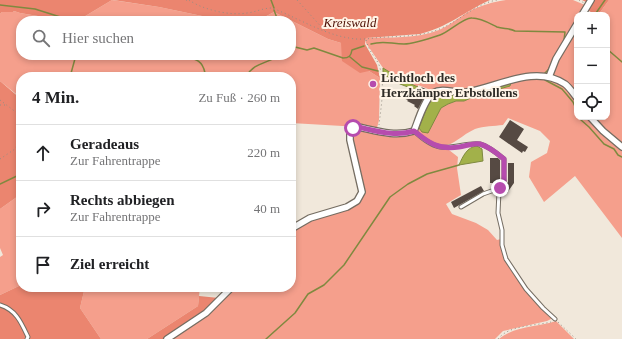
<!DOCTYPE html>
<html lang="de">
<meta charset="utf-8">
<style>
:root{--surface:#fff;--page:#f2f2f2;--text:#202124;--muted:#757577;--line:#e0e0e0}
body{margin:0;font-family:Georgia,serif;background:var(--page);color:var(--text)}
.controls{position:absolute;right:12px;top:12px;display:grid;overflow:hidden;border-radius:8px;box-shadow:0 2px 6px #0003}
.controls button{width:36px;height:36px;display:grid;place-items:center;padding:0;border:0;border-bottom:1px solid var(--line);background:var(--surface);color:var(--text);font:20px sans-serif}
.stop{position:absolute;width:12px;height:12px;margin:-9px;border:3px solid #b64cae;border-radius:50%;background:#fff}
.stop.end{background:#b64cae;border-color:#fff;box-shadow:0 1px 4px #0008}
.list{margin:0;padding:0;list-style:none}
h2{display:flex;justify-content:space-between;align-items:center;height:52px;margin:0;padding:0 16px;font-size:17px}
h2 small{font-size:13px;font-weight:400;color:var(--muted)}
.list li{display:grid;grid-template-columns:26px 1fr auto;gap:12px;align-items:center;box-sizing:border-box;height:56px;padding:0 16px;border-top:1px solid var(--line)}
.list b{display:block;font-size:15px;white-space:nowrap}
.list p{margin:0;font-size:13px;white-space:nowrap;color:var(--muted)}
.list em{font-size:13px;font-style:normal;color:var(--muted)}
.icon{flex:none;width:22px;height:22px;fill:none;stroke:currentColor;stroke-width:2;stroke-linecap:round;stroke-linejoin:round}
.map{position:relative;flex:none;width:622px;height:339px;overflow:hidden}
.search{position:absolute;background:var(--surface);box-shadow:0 2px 6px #0003;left:16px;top:16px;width:280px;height:44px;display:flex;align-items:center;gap:10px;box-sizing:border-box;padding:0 14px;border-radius:16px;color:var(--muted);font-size:15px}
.panel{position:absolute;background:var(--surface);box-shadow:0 2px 6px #0003;left:16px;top:72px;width:280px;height:220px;border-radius:16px}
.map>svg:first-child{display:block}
</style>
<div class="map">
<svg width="622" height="339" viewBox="0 0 622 339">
<rect width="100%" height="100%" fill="#f1e8db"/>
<!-- green -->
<path fill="#f59f8c" d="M112,0l47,7 67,14h-149z
M506,0h67l12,5 -4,10h-4v6l-29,53 -76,16 -39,1 -15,-6v2l-14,-6 -21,-13 -17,-25v-5c24,-1 50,1 73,-8 11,-5 19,-12 29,-18 13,-7 25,-10 38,-12z
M609,0h13v145l-31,-28h16v-102h-9z
M14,11l6,2 47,8h-46v34h270v-34h-34l17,-9 54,27 13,4 28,28 11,7 -1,42 -2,8 -86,-5v-46h-270v21l-21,-17v-67l2,-2h11z
M577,26v71l-9,-12 -14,-9 -1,-4z
M531,79l18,1 15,6 9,9 4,6v16h11l34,31v90l-47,-62 -31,26 -15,-25 2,-15 16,-9 3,-12 -10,-10 -32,-13 -5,7c-9,1 -19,1 -28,4 -18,8 -26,25 -47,12 -4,-3 -9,-6 -11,-11l2,-2 3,4h6l13,-24 7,-4 8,-3h8l14,-6 32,-9 3,-5z
M359,129l53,4 17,12 20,5 9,7 -1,11 4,27 -15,9 6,10 24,9 12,7 9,10 4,-1c1,24 31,64 50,77v3l-4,2 -44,10 -8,8h-325l66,-52h55v-56l22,-12 36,-11 14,-15 -9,-41 -2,-18 3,-4z
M21,194v91l-21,10v-38l3,-2 -3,-7v-39z
M85,287h115l-2,19 -51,33h-46l-21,-31z
M556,321l18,18h-75c15,-13 39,-12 57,-18z"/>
<!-- forest -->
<path fill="#eb856f" d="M0,0h112l-35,21 -15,-1 -42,-7 -6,-2 -1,1h-11l-2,2z
M113,0h377c-26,12 -42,27 -70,34l-54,4 -1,6 12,21 3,13 -11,-7 -9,2 -18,-12 -1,-18 -13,-4 -54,-27 -17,9h-31l-67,-14z
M582,0h27l-11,15h-3l-7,-5 -2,-8z
M0,81l21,18v95l-21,15z
M21,285v2h64l-5,21 21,31h-101v-44z
M199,296l20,2 -14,15 -40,26h-18l51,-33z"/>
<!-- water -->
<path fill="#a2b14a" stroke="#7f893f" d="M383,68l21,13 14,6 -2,3 -16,-6 -17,-10z
M511,83l-1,3 -32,9 -14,6h-8l-8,3 -7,4 -13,25 -6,-1 -3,-4 9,-23 5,-7 6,-2 28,-1z
M477,146l5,3 1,12 -24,4c4,-9 8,-18 18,-19z"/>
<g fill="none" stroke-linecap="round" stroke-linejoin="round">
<!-- stream -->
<path stroke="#7f893f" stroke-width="1.5" d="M271,0l3,8
M0,5l35,4 38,12
M274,10l4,11
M592,15l4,-2 9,-13
M291,43l4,4
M371,44c13,-4 20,0 33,0 9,0 27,-6 36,-9 9,-3 24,-18 32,-17 9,0 17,5 25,9 6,2 13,1 18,4l50,1 -1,8
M291,49l4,-2 12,3 7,-2 29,10c6,0 8,-2 9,-8l12,-4
M607,49l15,13
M179,55c12,4 23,2 26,18l8,4
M350,57l12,10 16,4
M544,74l4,-4 5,-9
M70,77l6,-22
M246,77c8,-15 21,-13 34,-22
M545,80l17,9 11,13 4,9
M580,117l1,3 8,7 15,17 10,5 4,6 4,2
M0,184l21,-10
M266,339l29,-26 13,-19 16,-9 20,-20 46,-68 18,-13 19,-10 32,-9"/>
</g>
<!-- building -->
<path fill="#564a43" d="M410,87l9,5 2,-5 7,3 -10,19 -4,-3 1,-1 -8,-4 1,-1 -5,-2 4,-8 2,1z
M510,120l14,9 -7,11 11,7 -3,5 -2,-1 -1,2 -23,-16z
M490,158h8l2,2v23h-10z
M508,163h6v20l-7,10 -4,-3 5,-8z
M481,186l3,5 -30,17 -3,-6z"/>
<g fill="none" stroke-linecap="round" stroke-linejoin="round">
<!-- lane casing -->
<g stroke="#756d62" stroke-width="5">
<path id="lane" d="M414,131c8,7 16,14 26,16 14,2 27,-5 40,-3 8,2 18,10 24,15v22l-5,10 -1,22 4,17v15l4,14 20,30 17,19 12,11
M461,207l22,-13 17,-6
M0,305c16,5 21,17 28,32l-1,2"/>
</g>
<!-- street casing -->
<g stroke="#756d62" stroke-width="8">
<path id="street" d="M582,15l9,-15
M549,77l7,-18 21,-35
M590,117l13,14 19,16
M291,229l19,-11 37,-11 10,-6 5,-9 -12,-52v-7l3,-5 5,-1c19,4 37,10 56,4 4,-10 10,-31 19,-38 10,-6 23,1 34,-1 31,-5 68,-28 98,-8 5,4 8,9 12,14
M167,339l39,-26 24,-24 3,-2"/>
</g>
<!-- path -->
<path stroke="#948e84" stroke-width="1" stroke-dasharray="1 3" stroke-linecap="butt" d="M186,0l4,1
M189,0c14,10 42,16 58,13 9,-1 16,-5 25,-5 26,10 51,26 77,30 14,3 26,-1 40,-1 16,-1 33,-1 48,-7 22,-8 37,-26 60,-30
M297,0l28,31
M579,0l5,3
M366,40c3,13 12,19 14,28 5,18 1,39 -1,57
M0,100l21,16
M0,105h6
M0,159l15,-10 6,-11
M558,322l18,17
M498,339c11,-14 36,-13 53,-17"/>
<!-- lane -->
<use href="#lane" stroke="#fff" stroke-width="3"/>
<!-- street -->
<use href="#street" stroke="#fff" stroke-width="5.5"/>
</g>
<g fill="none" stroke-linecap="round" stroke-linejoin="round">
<!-- route -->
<path stroke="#b64cae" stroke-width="5" d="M353,128l5,-1c19,4 37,10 56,4 15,12 24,19 45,16 7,-1 14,-4 21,-3 8,2 18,10 24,15v22l-4,7"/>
</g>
<!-- markers -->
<circle fill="#b64cae" stroke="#fff5e8" stroke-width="1.5" cx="373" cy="84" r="4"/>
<g text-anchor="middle" stroke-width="4" stroke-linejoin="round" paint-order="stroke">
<!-- park labels -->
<g font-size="13" font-style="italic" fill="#4e0f04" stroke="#fff5e8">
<text x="350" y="27">Kreiswald</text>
</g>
<!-- poi labels -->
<g font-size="13" font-weight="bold" fill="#2e2b26" stroke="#fff5e8" text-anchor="start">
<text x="381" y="82">Lichtloch des<tspan x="381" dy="15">Herzkämper Erbstollens</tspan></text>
</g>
</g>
</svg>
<div class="controls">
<button>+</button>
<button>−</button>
<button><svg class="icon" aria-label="locate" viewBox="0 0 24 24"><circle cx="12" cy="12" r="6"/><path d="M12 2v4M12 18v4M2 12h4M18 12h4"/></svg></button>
</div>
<div class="stop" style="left:353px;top:128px"></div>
<div class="stop end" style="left:500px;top:188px"></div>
<div class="search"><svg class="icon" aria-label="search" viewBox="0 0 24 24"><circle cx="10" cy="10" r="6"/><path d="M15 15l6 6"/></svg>Hier suchen</div>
<section class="panel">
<h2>4 Min.<small>Zu Fuß · 260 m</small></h2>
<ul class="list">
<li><svg class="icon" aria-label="ahead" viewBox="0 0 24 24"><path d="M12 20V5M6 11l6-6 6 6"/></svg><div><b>Geradeaus</b><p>Zur Fahrentrappe</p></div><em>220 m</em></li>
<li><svg class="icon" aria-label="right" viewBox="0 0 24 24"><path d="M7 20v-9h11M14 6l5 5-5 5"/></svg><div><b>Rechts abbiegen</b><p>Zur Fahrentrappe</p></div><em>40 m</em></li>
<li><svg class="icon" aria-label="arrive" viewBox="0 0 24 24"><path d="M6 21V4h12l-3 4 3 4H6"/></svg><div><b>Ziel erreicht</b></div></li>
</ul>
</section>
</div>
